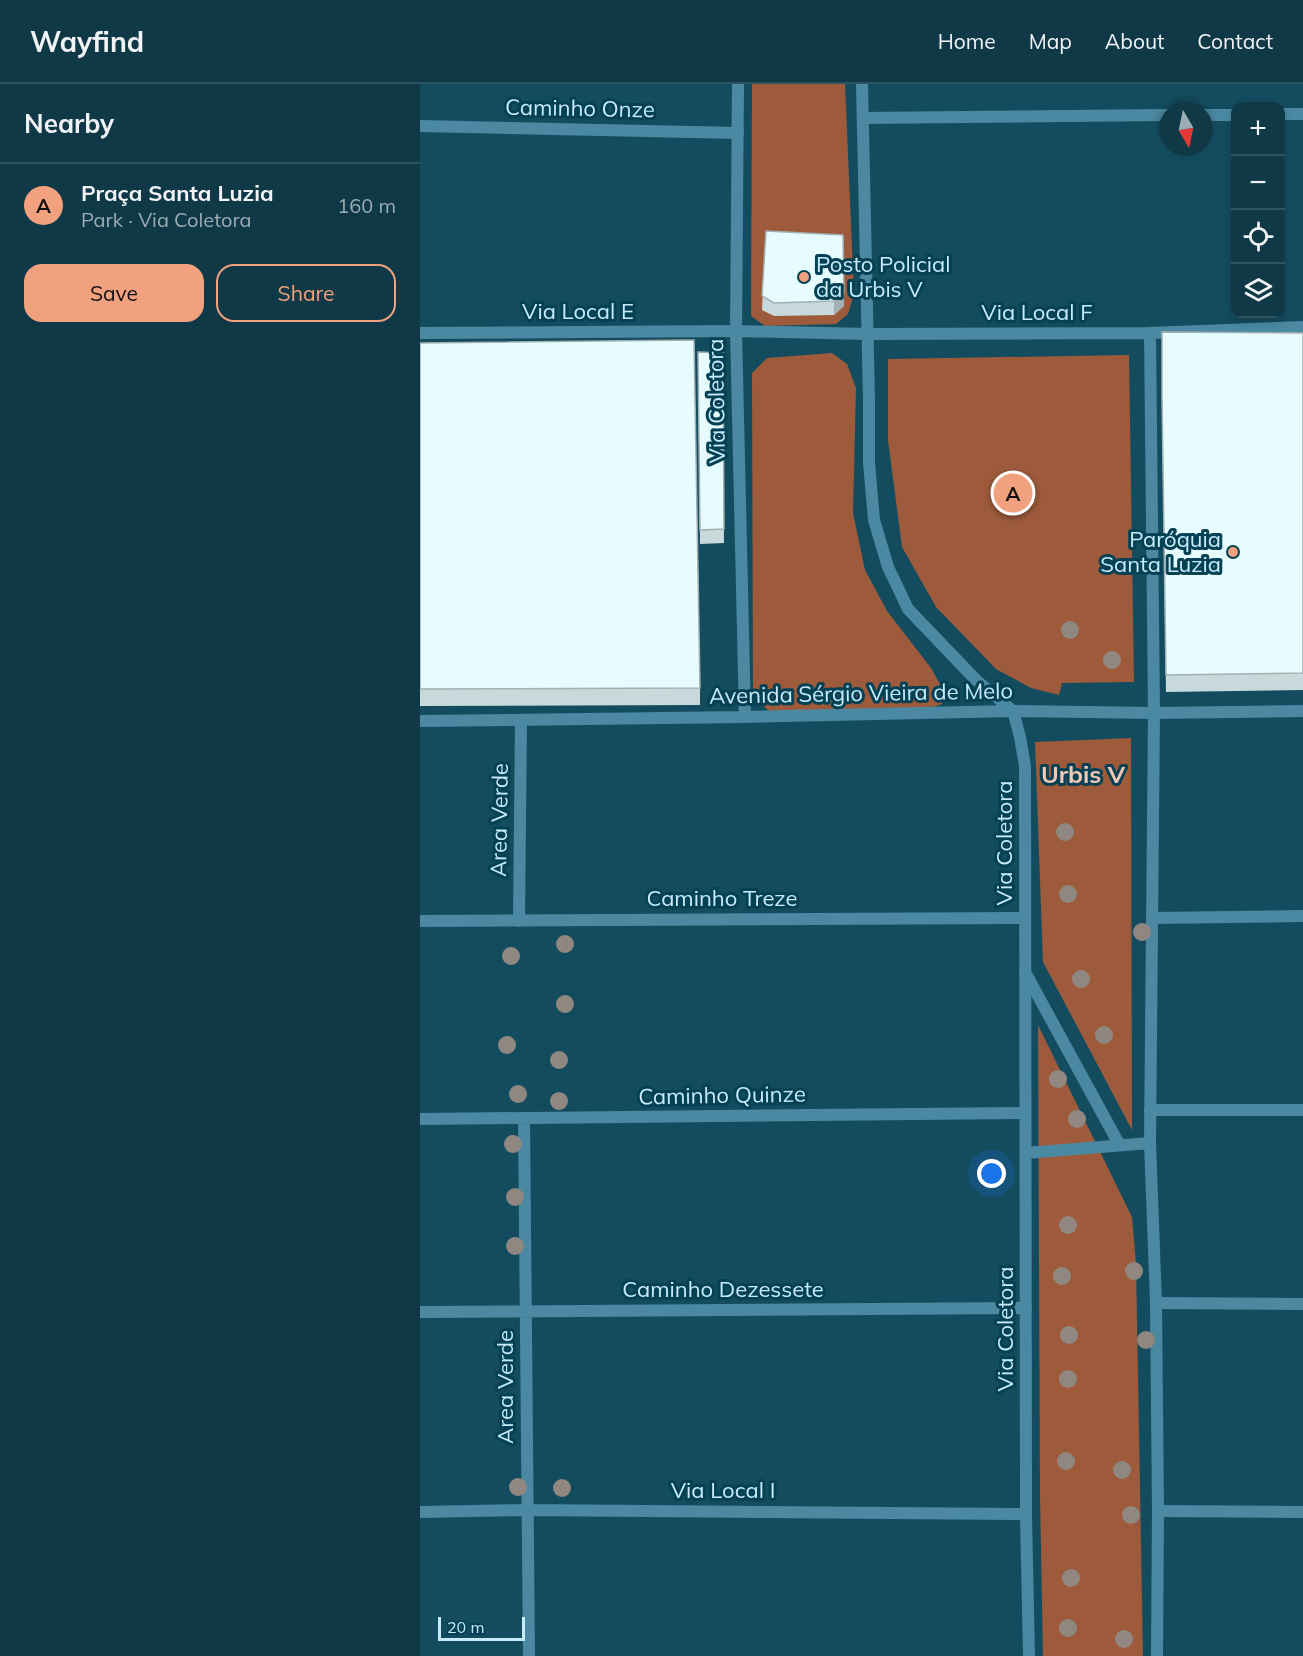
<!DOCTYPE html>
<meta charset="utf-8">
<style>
:root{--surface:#0f3947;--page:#1d4452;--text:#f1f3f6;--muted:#9bacb4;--line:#2f5360;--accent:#f1a17d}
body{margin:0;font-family:Mulish,sans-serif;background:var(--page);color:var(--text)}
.controls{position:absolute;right:18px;top:18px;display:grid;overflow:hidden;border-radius:12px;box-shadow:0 3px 9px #0003}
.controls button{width:54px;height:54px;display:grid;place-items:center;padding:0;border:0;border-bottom:2px solid var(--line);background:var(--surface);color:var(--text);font:30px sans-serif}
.compass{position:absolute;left:739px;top:18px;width:54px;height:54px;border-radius:50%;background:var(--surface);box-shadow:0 3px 9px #0003;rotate:171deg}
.scale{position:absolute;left:18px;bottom:15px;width:87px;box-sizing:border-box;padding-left:6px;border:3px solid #c7ebfa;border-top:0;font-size:16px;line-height:21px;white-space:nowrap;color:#c7ebfa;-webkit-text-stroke:4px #044154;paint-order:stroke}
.you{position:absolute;left:572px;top:1090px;width:21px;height:21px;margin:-15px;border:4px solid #fff;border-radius:50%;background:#1a73e8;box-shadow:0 0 0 9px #1a73e833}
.badge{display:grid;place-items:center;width:39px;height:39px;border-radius:50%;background:var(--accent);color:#111;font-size:20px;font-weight:700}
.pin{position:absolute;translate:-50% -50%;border:3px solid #fff;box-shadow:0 2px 6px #0006}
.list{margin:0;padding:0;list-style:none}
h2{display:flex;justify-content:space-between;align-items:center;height:78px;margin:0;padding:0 24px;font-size:26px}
h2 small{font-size:20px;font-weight:400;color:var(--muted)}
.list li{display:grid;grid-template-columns:39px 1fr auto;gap:18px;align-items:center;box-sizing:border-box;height:84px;padding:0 24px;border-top:2px solid var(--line)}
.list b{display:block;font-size:22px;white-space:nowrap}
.list p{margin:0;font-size:20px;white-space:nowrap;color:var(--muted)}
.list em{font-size:20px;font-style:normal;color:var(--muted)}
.actions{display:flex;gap:12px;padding:18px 24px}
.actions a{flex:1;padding:14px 0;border:2px solid var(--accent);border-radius:18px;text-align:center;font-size:21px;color:var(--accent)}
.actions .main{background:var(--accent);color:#111}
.icon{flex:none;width:33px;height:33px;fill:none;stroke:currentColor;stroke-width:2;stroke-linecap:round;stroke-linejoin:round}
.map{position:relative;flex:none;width:883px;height:1572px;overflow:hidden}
header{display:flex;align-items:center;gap:36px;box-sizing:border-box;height:84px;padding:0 30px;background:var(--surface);border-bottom:2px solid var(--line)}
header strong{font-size:28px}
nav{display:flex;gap:33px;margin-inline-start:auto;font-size:21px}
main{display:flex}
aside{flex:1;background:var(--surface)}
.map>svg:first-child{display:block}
</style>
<header>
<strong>Wayfind</strong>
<nav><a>Home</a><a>Map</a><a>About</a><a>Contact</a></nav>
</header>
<main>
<aside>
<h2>Nearby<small></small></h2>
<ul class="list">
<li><span class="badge">A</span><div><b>Praça Santa Luzia</b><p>Park · Via Coletora</p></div><em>160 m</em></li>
</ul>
<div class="actions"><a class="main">Save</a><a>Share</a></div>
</aside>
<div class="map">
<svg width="883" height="1572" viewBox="0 0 883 1572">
<rect width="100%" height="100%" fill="#144c5f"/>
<!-- green -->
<path fill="#9d5b3c" d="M332,0h93l9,210 -6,20 -12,10 -71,2 -14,-10z
M412,269l15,11 9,24 -3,125 12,57 22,41 44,57 11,20v16l-14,5 -159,2 -9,-8 -7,-13 -1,-317 15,-15z
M709,271l5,327 -72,1 -3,12 -28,-7 -35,-19 -60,-62 -34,-60 -14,-107v-81z
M711,654l1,392 -89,-168 -8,-220z
M618,941l94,192 4,47 7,392h-100l-3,-161z"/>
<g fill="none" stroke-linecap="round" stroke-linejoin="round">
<!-- minor -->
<path stroke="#4a89a1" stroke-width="12" d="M860,30h23
M784,31h32
M443,34l305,-3
M0,42l318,7
M0,249l316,-2 131,3 283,-1 153,-6
M730,249l4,380
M733,834l150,-2
M0,837l605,-3
M99,837l2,-201
M730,1026h153
M104,1034l5,538
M0,1035l604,-6
M736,1219l147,1
M0,1228l606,-4
M738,1427l145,1
M0,1428l107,-2 499,4"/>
<!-- tertiary -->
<path stroke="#4a89a1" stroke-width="12" d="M318,0l-2,247 9,386
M442,0l7,316v63l5,57 14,47 20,42 68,71 37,31 7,26 5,29 1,748 3,142
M734,629l-4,430 6,160 2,208 -1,145
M0,637l325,-4 268,-6 141,2 149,-2
M605,888l94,172
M606,1069l124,-10"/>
</g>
<!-- trees -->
<g fill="#908781">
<circle cx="650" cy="546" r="9"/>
<circle cx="692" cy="576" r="9"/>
<circle cx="645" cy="748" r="9"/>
<circle cx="648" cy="810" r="9"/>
<circle cx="722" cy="848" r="9"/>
<circle cx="145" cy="860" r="9"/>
<circle cx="91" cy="872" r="9"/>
<circle cx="661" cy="895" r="9"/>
<circle cx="145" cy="920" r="9"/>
<circle cx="684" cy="951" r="9"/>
<circle cx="87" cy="961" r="9"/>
<circle cx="139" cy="976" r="9"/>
<circle cx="638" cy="995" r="9"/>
<circle cx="98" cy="1010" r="9"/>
<circle cx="139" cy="1017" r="9"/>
<circle cx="657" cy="1035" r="9"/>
<circle cx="93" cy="1060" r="9"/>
<circle cx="95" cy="1113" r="9"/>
<circle cx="648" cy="1141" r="9"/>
<circle cx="95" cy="1162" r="9"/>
<circle cx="714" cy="1187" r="9"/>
<circle cx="642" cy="1192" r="9"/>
<circle cx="649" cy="1251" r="9"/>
<circle cx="726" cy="1256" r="9"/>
<circle cx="648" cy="1295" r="9"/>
<circle cx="646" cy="1377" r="9"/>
<circle cx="702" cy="1386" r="9"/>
<circle cx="98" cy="1403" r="9"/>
<circle cx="142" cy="1404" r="9"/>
<circle cx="711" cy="1431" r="9"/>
<circle cx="651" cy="1494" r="9"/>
<circle cx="648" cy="1544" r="9"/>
<circle cx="704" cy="1555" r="9"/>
</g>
<!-- wall -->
<path fill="#c7d9da" d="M346,147l78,75 -10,9 -60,1 -12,-6z
M883,249v357l-137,2 -4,-279z
M0,259l280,345v17l-280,1z
M278,268l25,1 1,190 -24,1z"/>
<!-- shaded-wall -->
<path fill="#a2b0b2" d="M424,209v13l-10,9v-14z"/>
<!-- building -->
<path fill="#e7fcfe" stroke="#a2b0b2" stroke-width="1.5" d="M346,147l77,4 1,58 -10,8 -60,2 -12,-7z
M742,248l141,1v340l-137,2 -4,-279z
M274,256l6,348 -280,1v-346z
M278,268l25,1 1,176 -24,1z"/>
<!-- markers -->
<g fill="#f1a17d" stroke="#044154" stroke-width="2">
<circle cx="384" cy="193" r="6"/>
<circle cx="813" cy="468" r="6"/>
</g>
<g text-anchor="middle" stroke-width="6" stroke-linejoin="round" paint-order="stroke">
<!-- street labels -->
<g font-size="22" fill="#c7ebfa" stroke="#044154">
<text transform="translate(160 24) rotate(1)" y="8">Caminho Onze</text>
<text x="158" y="235">Via Local E</text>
<text x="617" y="236">Via Local F</text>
<text transform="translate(296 317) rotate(-91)" y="8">Via Coletora</text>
<text transform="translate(441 609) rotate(-1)" y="8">Avenida Sérgio Vieira de Melo</text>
<text transform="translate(79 736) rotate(-89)" y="8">Area Verde</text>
<text transform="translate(584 759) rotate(-90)" y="8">Via Coletora</text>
<text x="302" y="822">Caminho Treze</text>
<text transform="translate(302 1011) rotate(-1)" y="8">Caminho Quinze</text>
<text x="303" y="1213">Caminho Dezessete</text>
<text transform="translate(585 1245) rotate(-90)" y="8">Via Coletora</text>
<text transform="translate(85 1303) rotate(-90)" y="8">Area Verde</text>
<text x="303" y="1414">Via Local I</text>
</g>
<!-- poi labels -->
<g font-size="22" fill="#c7ebfa" stroke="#044154" text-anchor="start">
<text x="396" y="188">Posto Policial<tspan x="396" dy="25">da Urbis V</tspan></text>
<text x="801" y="463" text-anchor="end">Paróquia<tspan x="801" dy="25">Santa Luzia</tspan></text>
</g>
<!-- neighbourhood labels -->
<g font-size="24" font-weight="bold" fill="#f6c8b3" stroke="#044154">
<text x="663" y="699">Urbis V</text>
</g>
</g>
</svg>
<div class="controls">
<button>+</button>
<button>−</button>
<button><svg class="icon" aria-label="locate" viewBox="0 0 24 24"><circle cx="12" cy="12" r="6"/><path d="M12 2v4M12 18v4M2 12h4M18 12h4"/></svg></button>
<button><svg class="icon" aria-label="layers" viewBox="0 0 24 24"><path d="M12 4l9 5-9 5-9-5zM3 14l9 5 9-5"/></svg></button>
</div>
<svg class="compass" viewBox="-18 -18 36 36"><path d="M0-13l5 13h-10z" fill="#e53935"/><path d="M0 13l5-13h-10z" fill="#9bacb4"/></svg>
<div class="scale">20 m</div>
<div class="you"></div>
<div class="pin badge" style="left:593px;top:409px">A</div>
</div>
</main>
